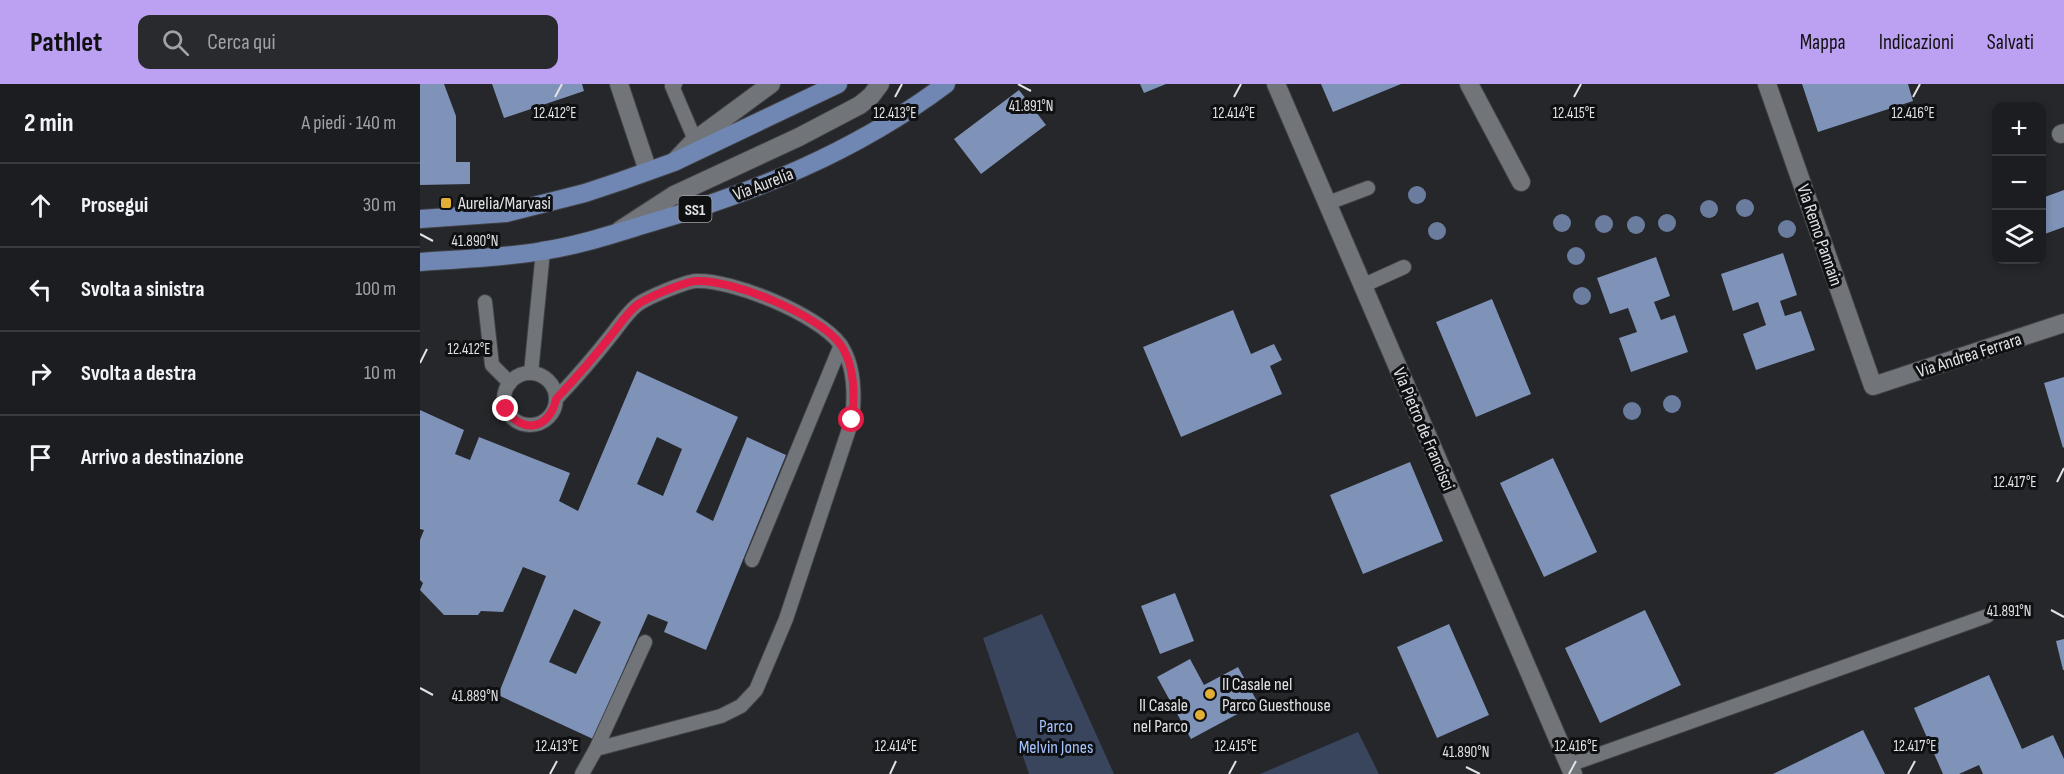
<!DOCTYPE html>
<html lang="it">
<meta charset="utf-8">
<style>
:root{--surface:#1c1d20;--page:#292a2d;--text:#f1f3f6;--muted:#a0a2a5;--line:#3a3b3e;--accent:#bca0f2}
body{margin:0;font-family:"Sofia Sans Condensed",sans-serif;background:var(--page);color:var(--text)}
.controls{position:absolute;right:18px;top:18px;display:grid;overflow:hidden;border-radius:12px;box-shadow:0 3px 9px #0003}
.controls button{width:54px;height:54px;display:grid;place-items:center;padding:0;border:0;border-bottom:2px solid var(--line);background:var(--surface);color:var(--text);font:30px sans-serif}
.stop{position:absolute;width:18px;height:18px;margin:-14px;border:4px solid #e11d48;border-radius:50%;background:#fff}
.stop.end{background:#e11d48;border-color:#fff;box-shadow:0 2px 6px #0008}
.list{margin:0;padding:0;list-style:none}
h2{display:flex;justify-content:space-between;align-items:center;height:78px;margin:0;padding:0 24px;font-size:26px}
h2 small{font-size:20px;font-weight:400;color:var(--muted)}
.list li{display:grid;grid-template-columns:39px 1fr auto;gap:18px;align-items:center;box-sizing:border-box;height:84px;padding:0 24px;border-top:2px solid var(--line)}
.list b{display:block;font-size:22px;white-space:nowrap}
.list em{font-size:20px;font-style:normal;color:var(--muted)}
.icon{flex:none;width:33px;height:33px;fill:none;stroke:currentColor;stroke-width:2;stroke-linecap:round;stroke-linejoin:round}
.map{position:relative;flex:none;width:1644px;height:690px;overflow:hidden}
header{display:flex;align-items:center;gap:36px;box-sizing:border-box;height:84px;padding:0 30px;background:var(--accent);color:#111}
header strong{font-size:28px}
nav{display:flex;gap:33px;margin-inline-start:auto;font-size:21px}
.search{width:420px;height:54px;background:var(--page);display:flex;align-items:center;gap:15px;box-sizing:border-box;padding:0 21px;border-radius:12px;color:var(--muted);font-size:22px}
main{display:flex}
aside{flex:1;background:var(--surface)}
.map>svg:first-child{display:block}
</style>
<header>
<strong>Pathlet</strong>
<div class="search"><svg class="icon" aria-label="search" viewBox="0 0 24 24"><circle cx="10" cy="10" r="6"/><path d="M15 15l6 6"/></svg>Cerca qui</div>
<nav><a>Mappa</a><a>Indicazioni</a><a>Salvati</a></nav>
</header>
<main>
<aside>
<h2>2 min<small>A piedi · 140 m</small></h2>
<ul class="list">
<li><svg class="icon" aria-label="ahead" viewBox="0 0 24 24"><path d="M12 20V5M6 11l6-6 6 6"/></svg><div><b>Prosegui</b></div><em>30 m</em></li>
<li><svg class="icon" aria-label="left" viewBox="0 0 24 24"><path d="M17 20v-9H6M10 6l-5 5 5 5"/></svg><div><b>Svolta a sinistra</b></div><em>100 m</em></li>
<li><svg class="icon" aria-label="right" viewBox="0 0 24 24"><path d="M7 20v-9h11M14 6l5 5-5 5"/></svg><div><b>Svolta a destra</b></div><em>10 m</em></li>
<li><svg class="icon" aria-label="arrive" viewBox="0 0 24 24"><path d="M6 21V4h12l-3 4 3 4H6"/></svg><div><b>Arrivo a destinazione</b></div></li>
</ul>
</aside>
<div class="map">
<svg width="1644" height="690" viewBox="0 0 1644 690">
<rect width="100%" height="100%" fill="#25272b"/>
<!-- green -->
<path fill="#38455d" d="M622,530l72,160h-85l-46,-136z
M938,648l21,42h-119z"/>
<!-- building -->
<path fill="#7f92b7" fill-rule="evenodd" d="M0,0h24l12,32v46h14v22l-50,1z
M72,0h90l2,7 -80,27z
M720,0h26l-22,9z
M901,0h80l-68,28z
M1382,0h106l5,17 -95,31z
M599,6l27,35 -65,49 -27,-35z
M1644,106v37l-22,8v-37z
M1363,169l14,42 -17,6 5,15 16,-5 14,39 -59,20 -13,-36 23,-9 -8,-23 -25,9 -12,-37z
M1236,173l14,39 -16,6 7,18 14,-5 13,37 -57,20 -12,-34 18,-6 -9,-24 -18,6 -13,-36z
M1072,215l39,95 -55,23 -40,-95z
M813,226l18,44 23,-10 8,16 -12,6 12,28 -101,43 -38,-90z
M217,287l101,46 -42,95 17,9 34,-84 39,18 -80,195 -42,-18 4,-10 -20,-8 -55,125 -95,-44 48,-119 -23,-9 -20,45 -22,-1 -3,4h-34l-24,-25 3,-7 -3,-3v-40l4,-10 -4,-1v-119l44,20 -9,24 15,6 9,-23 91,36 -11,28 19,10zM237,353l25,12 -19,47 -26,-12zM154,525l27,13 -25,52 -27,-12z
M1644,293v70l-1,1 -19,-65z
M1133,374l44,94 -53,25 -44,-94z
M990,378l33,79 -80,33 -33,-79z
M755,509l19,48 -34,13 -19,-48z
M1225,526l36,75 -81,38 -35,-75z
M1029,540l40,91 -52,23 -40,-91z
M1644,555v31h-1l-7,-29z
M770,575l14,26 34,-18 20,36 -67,36 -34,-62z
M1569,591l33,74 31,-14 11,24v15h-81l-4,-9 -20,9h-16l-29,-66z
M1443,646l22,44h-112z"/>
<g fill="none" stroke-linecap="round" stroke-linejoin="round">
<!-- service casing -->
<g stroke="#414246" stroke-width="16">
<path id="service" d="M255,0l-3,2 23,54
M908,119l40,-15
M942,202l42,-19
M65,218l7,63 18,18
M111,289l12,-122
M84 315a26 26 0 1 1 52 0a26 26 0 1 1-52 0Z
M136,315c20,-21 39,-43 57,-66 7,-9 15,-21 24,-28 9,-7 47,-23 59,-24 36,-2 123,34 144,63 15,21 15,51 12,76l-66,199 -30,71 -15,16 -20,10 -125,33
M332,476l89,-215
M1149,681l418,-149
M162,690l14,-25 49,-107"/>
</g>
<!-- minor casing -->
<g stroke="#414246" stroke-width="20">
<path id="minor" d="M199,0l29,87
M856,0l297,690
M1049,0l52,98
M1347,0l106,302 191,-63
M1641,50l3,-1
M255,77l20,-21 76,-56"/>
</g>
<!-- tertiary casing -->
<g stroke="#414246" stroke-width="20">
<path id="tertiary" d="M200,146l54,-35 125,-58 61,-32 11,-9 9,-12"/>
</g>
<!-- primary casing -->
<g stroke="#414246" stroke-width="20">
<path id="primary" d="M0,135l86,-6 79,-20 36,-12 53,-19 164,-78
M0,178c41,-3 82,-4 122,-11 34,-5 68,-16 101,-26 110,-32 211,-72 303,-141"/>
</g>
<!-- service -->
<use href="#service" stroke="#717479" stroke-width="14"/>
<!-- minor -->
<use href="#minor" stroke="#717479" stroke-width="18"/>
<!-- tertiary -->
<use href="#tertiary" stroke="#717479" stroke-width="18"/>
<!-- primary -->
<use href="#primary" stroke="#7187b3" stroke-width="18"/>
</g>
<!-- trees -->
<g fill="#6b7d9f">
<circle cx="997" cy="111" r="9"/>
<circle cx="1325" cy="124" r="9"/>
<circle cx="1289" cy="125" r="9"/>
<circle cx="1142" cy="139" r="9"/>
<circle cx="1247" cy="139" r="9"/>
<circle cx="1184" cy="140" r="9"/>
<circle cx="1216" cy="141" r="9"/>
<circle cx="1367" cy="145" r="9"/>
<circle cx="1017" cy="147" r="9"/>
<circle cx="1156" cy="172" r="9"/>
<circle cx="1162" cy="212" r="9"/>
<circle cx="1252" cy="320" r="9"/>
<circle cx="1212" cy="327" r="9"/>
</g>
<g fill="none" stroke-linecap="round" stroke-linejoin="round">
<!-- route -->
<path stroke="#e11d48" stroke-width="8" d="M86,325c16,26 44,20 50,-10 20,-21 39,-43 57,-66 7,-9 15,-21 24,-28 9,-7 47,-23 59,-24 36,-2 123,34 144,63 15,21 15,51 12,76"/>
</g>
<!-- ticks -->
<path fill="none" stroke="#e1e2e5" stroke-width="2" d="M598,0l13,7M135,13l7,-13M475,13l7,-13M814,13l7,-13M1154,13l7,-13M1493,13l7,-13M0,150l13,7M0,279l7,-14M1637,398l7,-14M1631,526l13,7M0,604l13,7M1046,683l14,7M130,690l7,-13M470,690l6,-13M809,690l7,-13M1149,690l7,-13M1488,690l7,-13"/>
<!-- markers -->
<g fill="#e3ae35" stroke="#0f1012" stroke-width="2">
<rect x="20" y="113" width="12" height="12" rx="3"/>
<circle cx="790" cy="610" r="6"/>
<circle cx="780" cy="631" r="6"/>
</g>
<g text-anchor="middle" stroke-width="6" stroke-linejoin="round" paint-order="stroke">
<!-- shield labels -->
<rect fill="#0f1012" stroke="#a2a3a6" stroke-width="1.5" x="258.5" y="112" width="33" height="26" rx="4.5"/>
<g font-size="16" font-weight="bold" fill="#e1e2e5">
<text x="275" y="131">SS1</text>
</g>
<!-- street labels -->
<g font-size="18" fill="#e1e2e5" stroke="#0f1012">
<text transform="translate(343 100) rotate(-21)" y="6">Via Aurelia</text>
<text transform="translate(1400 151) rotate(71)" y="6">Via Remo Pannain</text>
<text transform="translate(1549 271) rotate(-18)" y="6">Via Andrea Ferrara</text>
<text transform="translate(1004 345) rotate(67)" y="6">Via Pietro de Francisci</text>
</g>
<!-- poi labels -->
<g font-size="18" fill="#e1e2e5" stroke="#0f1012" text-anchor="start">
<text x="38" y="125">Aurelia/Marvasi</text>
<text x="802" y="606">Il Casale nel<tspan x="802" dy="21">Parco Guesthouse</tspan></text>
<text x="768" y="627" text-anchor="end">Il Casale<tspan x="768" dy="21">nel Parco</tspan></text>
</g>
<!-- park labels -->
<g font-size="18" fill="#a5c3fe" stroke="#0f1012">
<text x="636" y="648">Parco<tspan x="636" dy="21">Melvin Jones</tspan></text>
</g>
</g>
<g font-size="15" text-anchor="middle" fill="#e1e2e5" stroke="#0f1012" stroke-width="6" stroke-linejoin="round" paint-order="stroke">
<text x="611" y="27">41.891°N</text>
<text x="135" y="34">12.412°E</text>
<text x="475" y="34">12.413°E</text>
<text x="814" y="34">12.414°E</text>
<text x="1154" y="34">12.415°E</text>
<text x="1493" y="34">12.416°E</text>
<text x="55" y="162">41.890°N</text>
<text x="49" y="270">12.412°E</text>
<text x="1595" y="403">12.417°E</text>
<text x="1589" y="532">41.891°N</text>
<text x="55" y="617">41.889°N</text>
<text x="137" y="667">12.413°E</text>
<text x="476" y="667">12.414°E</text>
<text x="816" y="667">12.415°E</text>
<text x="1156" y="667">12.416°E</text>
<text x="1495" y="667">12.417°E</text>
<text x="1046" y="673">41.890°N</text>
</g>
</svg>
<div class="controls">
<button>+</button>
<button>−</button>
<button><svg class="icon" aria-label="layers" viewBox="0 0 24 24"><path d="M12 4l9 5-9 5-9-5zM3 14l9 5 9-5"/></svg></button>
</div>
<div class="stop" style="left:432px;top:336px"></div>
<div class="stop end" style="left:86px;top:325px"></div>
</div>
</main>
